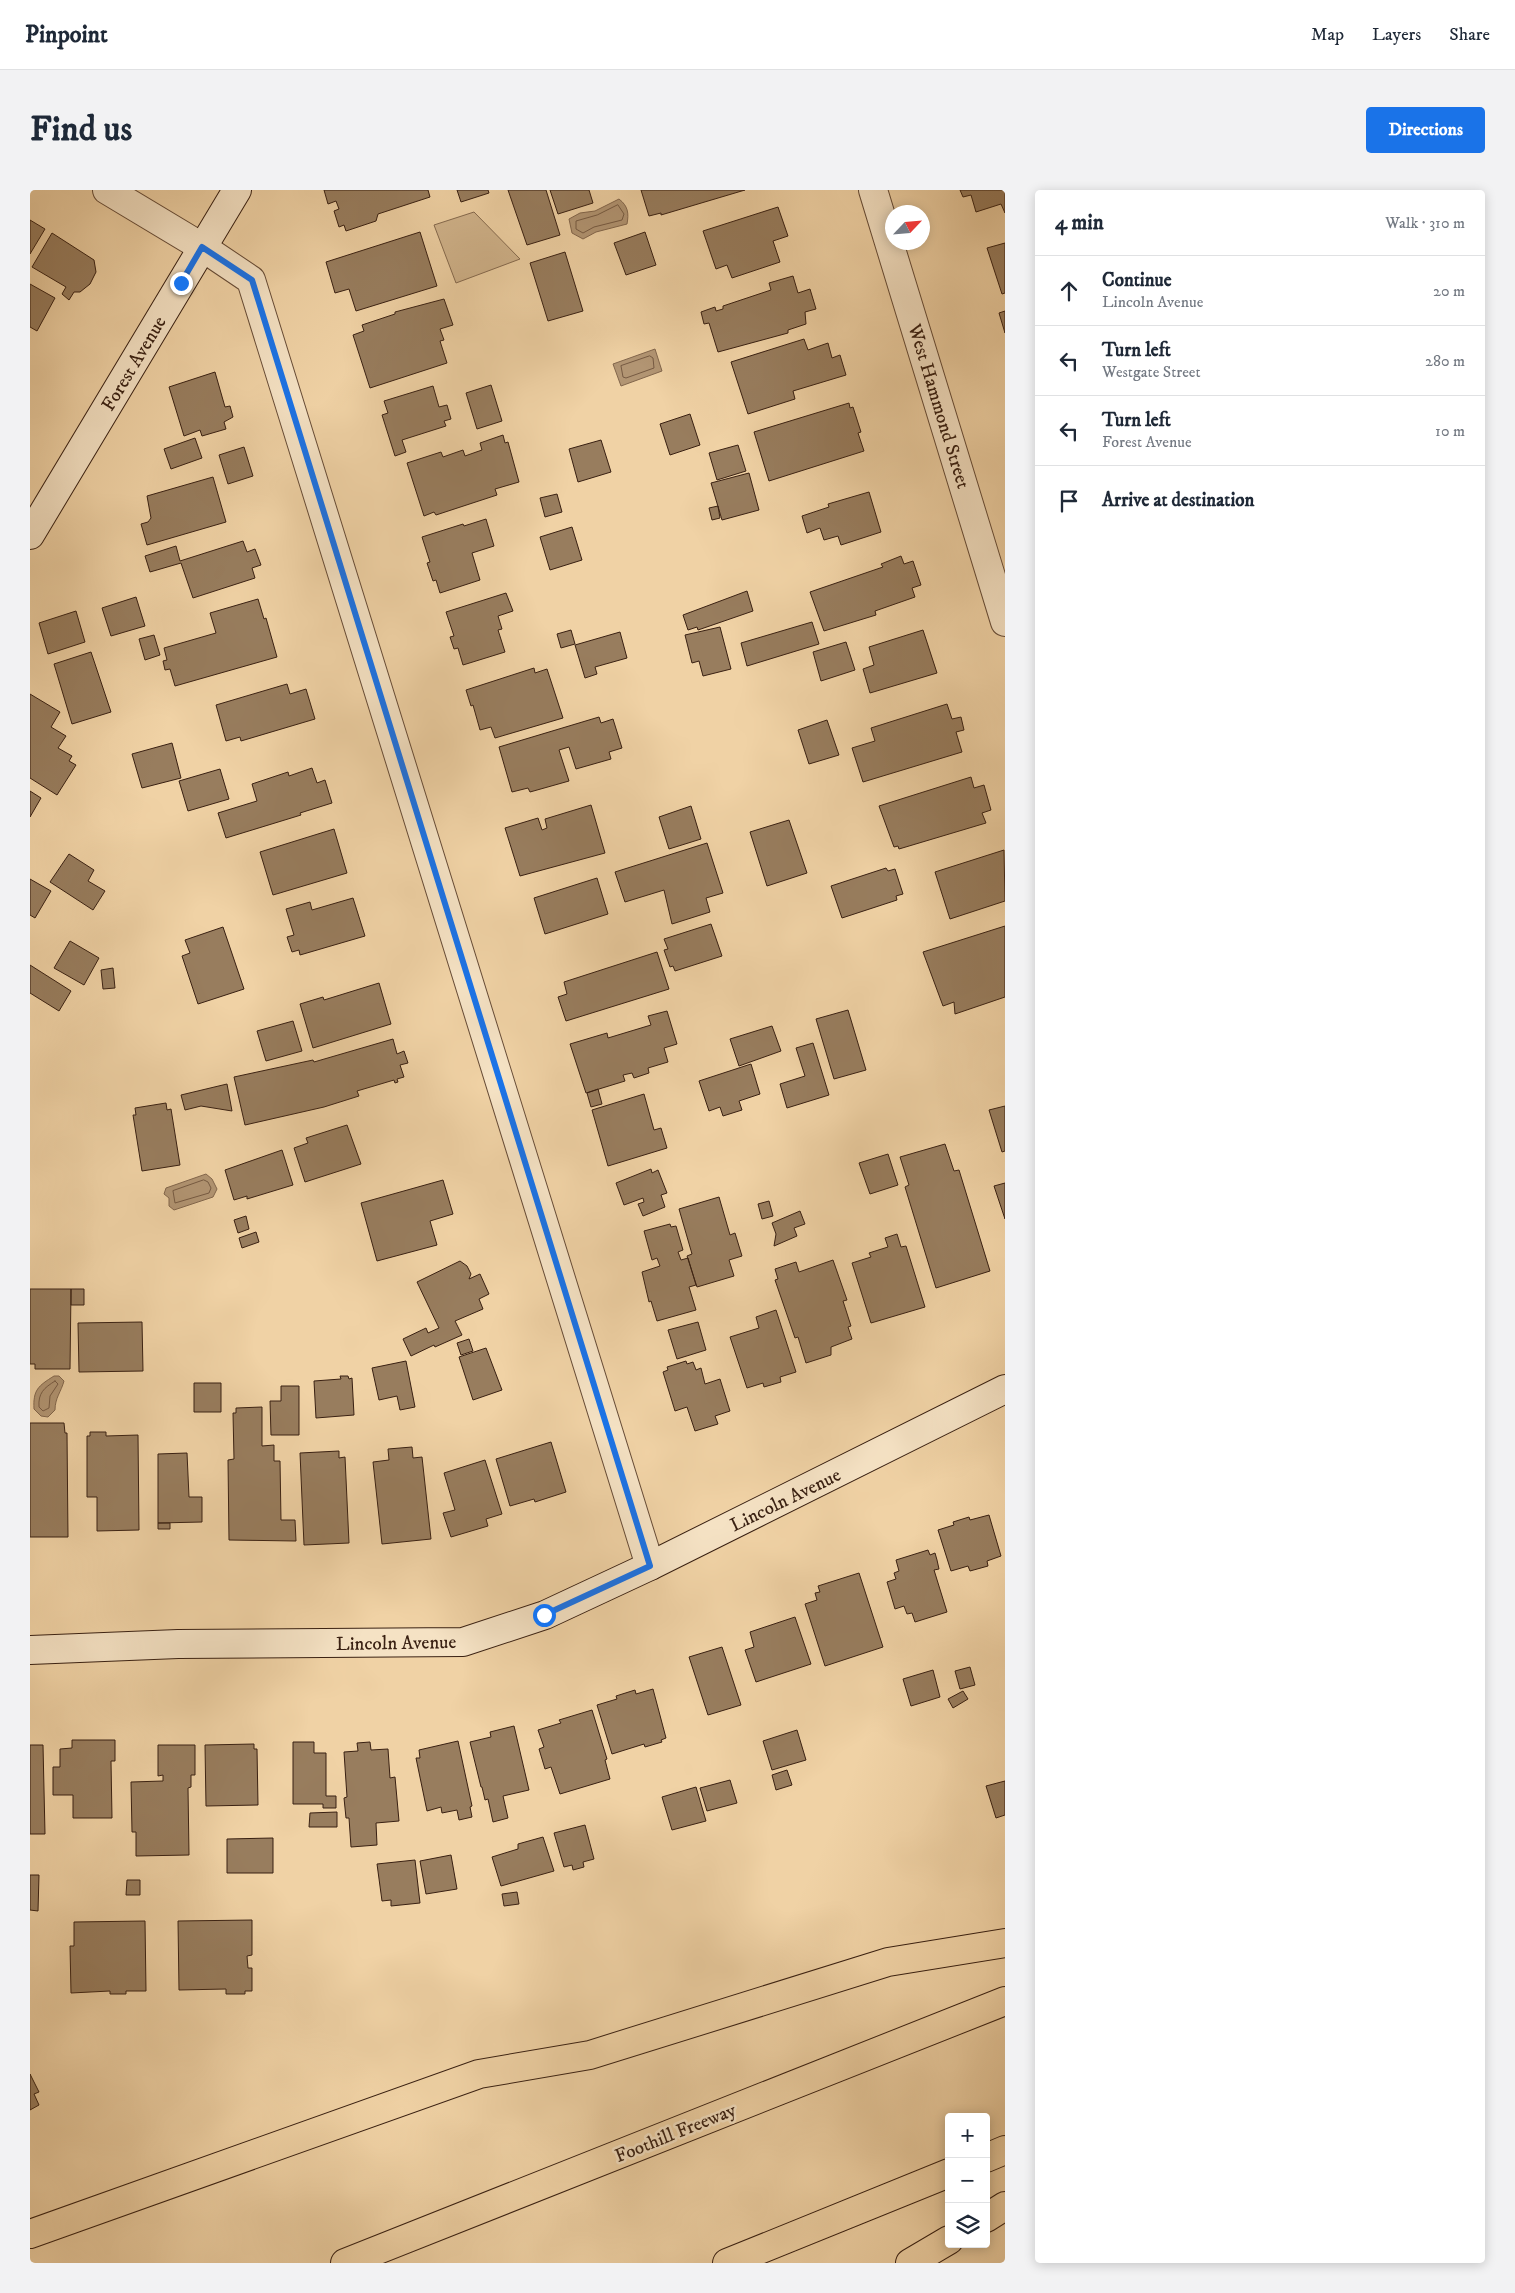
<!DOCTYPE html>
<meta charset="utf-8">
<style>
:root{--surface:#fff;--page:#f2f2f3;--text:#1f2937;--muted:#747a83;--line:#e0e1e3;--accent:#1a73e8}
body{margin:0;font-family:"IM FELL DW Pica",serif;background:var(--page);color:var(--text)}
.controls{position:absolute;right:15px;bottom:15px;display:grid;overflow:hidden;border-radius:5px;box-shadow:0 2px 12px #0003}
.controls button{width:45px;height:45px;display:grid;place-items:center;padding:0;border:0;border-bottom:1px solid var(--line);background:var(--surface);color:var(--text);font:25px sans-serif}
.compass{position:absolute;left:855px;top:15px;width:45px;height:45px;border-radius:50%;background:var(--surface);box-shadow:0 2px 12px #0003;rotate:64deg}
.stop{position:absolute;width:15px;height:15px;margin:-11px;border:4px solid #1a73e8;border-radius:50%;background:#fff}
.stop.end{background:#1a73e8;border-color:#fff;box-shadow:0 1px 5px #0008}
.list{margin:0;padding:0;list-style:none}
h2{display:flex;justify-content:space-between;align-items:center;height:65px;margin:0;padding:0 20px;font-size:21px}
h2 small{font-size:16px;font-weight:400;color:var(--muted)}
.list li{display:grid;grid-template-columns:32px 1fr auto;gap:15px;align-items:center;box-sizing:border-box;height:70px;padding:0 20px;border-top:1px solid var(--line)}
.list b{display:block;font-size:19px;white-space:nowrap}
.list p{margin:0;font-size:16px;white-space:nowrap;color:var(--muted)}
.list em{font-size:16px;font-style:normal;color:var(--muted)}
.icon{flex:none;width:28px;height:28px;fill:none;stroke:currentColor;stroke-width:2;stroke-linecap:round;stroke-linejoin:round}
.map{position:relative;flex:none;width:975px;height:2073px;overflow:hidden;border-radius:5px}
header{display:flex;align-items:center;gap:30px;box-sizing:border-box;height:70px;padding:0 25px;background:var(--surface);border-bottom:1px solid var(--line)}
header strong{font-size:24px}
nav{display:flex;gap:28px;margin-inline-start:auto;font-size:18px}
.intro{display:flex;align-items:center;justify-content:space-between;box-sizing:border-box;height:120px;padding:0 30px}
h1{margin:0;font-size:35px}
.button{padding:12px 22px;border-radius:5px;background:var(--accent);color:#fff;font-size:18px;font-weight:700}
main{display:flex;gap:30px;padding:0 30px}
aside{flex:1;background:var(--surface);border-radius:5px;box-shadow:0 2px 12px #0003}
.map>svg:first-child{display:block}
</style>
<header>
<strong>Pinpoint</strong>
<nav><a>Map</a><a>Layers</a><a>Share</a></nav>
</header>
<div class="intro"><h1>Find us</h1><a class="button">Directions</a></div>
<main>
<div class="map">
<svg width="975" height="2073" viewBox="0 0 975 2073">
<rect width="100%" height="100%" fill="#f0d2a5"/>
<filter id="stains"><feTurbulence type="fractalNoise" baseFrequency=".004" numOctaves="4"/><feColorMatrix values="0 0 0 0 .2 0 0 0 0 .09 0 0 0 0 .02 0 0 0 .5 -.17"/></filter>
<radialGradient id="worn" r=".72"><stop offset=".6" stop-color="#630" stop-opacity="0"/><stop offset="1" stop-color="#630" stop-opacity=".3"/></radialGradient>
<!-- green -->
<path fill="#d1b48c" stroke="#856a4f" d="M444,22l46,47 -64,24 -22,-58z"/>
<!-- water -->
<path fill="#b29573" stroke="#82664c" d="M589,9c9,7 10,14 8,25l-31,8 -13,7 -11,-6 -3,-14 11,-6 15,-2z
M625,159l7,22 -41,15 -8,-22z
M176,984l6,5 5,10 -4,8 -39,13 -5,-4v-8l-5,-4 2,-6z
M24,1186h5l5,5c-3,11 -9,17 -9,29l-7,7 -7,-1 -7,-7c-1,-19 4,-23 20,-33z"/>
<g fill="none" stroke-linecap="round" stroke-linejoin="round">
<!-- shore -->
<path stroke="#765a42" stroke-width="1" d="M588,15l6,9 -2,6 -28,7 -11,6 -7,-4v-8l21,-6z
M620,166l3,2 1,10 -28,10 -3,-1 -2,-11z
M174,990l4,2 3,6 -2,5 -34,10 -2,-12z
M25,1191l3,3 -8,12 -1,12 -6,3 -4,-4c-1,-14 5,-19 16,-26z"/>
</g>
<!-- building -->
<path fill="#987d5e" stroke="#392012" d="M294,0h104l2,7 -52,17 -2,7 -30,10 -2,-6 -5,2 -5,-16 5,-2 -3,-8 -8,3z
M427,0h31l1,3 -28,9z
M478,0h38l14,45 -33,10z
M520,0h39l4,13 -35,11z
M611,0h104l-84,25v-2l-12,3z
M930,0h45v23l-4,-9 -25,8 -5,-17 -8,2z
M748,17l10,29 -15,5 7,21 -48,16 -5,-13 -11,4 -13,-38z
M0,30l15,9 -15,25z
M390,42l17,54 -81,25 -7,-22 -14,4 -9,-31z
M615,42l11,33 -30,10 -12,-32z
M22,43l42,27 2,12 -6,12 -10,8h-6l-5,8 -7,-6 4,-7 -34,-20z
M975,53v50l-3,1 -15,-46z
M535,62l18,59 -35,10 -18,-58z
M763,86l5,17 12,-4 6,20 -11,3 1,12 -18,6v3l-70,19 -9,-29 -5,1 -3,-12 14,-5 1,4 7,-2v-3l48,-16 -2,-7z
M0,94l25,14 -18,33 -7,-4z
M414,109l9,26 -13,4 4,11 -4,1 7,22 -77,25 -17,-53 11,-4 -2,-6 33,-11v-2z
M975,121v22l-6,-20z
M774,149l4,11 20,-7 4,15 8,-3 6,20 -53,16 2,8 -47,15 -17,-52z
M185,182l10,35 5,-1 3,11 -9,5 2,7 -24,7 -2,-6 -16,6 -15,-49z
M461,195l11,36 -25,8 -11,-36z
M403,196l6,21 8,-2 4,14 -7,2 2,5 -44,14 4,12 -11,4 -13,-41 6,-2 -4,-12z
M819,213l1,5 3,-1 8,25 -3,1 6,18 -95,30 -15,-49z
M660,224l10,31 -30,10 -10,-31z
M473,245l2,8 3,-1 11,40 -24,7 2,6 -61,20 -2,-3 -10,4 -17,-53 34,-11 2,5 20,-7 2,6 17,-6 -2,-7z
M165,248l7,20 -31,11 -7,-20z
M571,250l10,32 -33,10 -9,-33z
M708,255l8,26 -29,9 -8,-27z
M214,257l9,29 -25,8 -9,-29z
M719,283l10,37 -37,10 -11,-37z
M183,287l13,45 -79,23 -6,-21 7,-2 3,-4 -4,-22z
M839,302l12,40 -40,13 -3,-9 -14,4 -4,-12 -13,5 -5,-17 27,-9 -1,-3z
M527,304l5,18 -17,5 -5,-19z
M688,316l2,12 -8,2 -3,-12z
M456,329l8,27 -22,7 8,27 -40,13 -4,-13 -3,1 -6,-18 3,-1 -8,-25 41,-13 1,2z
M542,337l10,33 -32,10 -10,-33z
M213,351l4,11 8,-3 6,16 -9,3 3,10 -62,20 -12,-35 -31,9 -5,-16 31,-10 4,15z
M871,366l3,8 9,-3 8,24 -9,3 3,9 -40,14 1,4 -52,16 -14,-39 73,-25 -2,-3z
M717,401l6,20 -55,19 -1,-3 -9,3 -5,-15z
M476,403l7,18 -15,5 4,13 -4,1 7,22 -42,13 -5,-17 -4,1 -4,-12 4,-1 -8,-24z
M106,407l9,29 -34,10 -9,-28z
M228,409l6,20 2,-1 11,39 -102,29 -5,-17 -5,1 -2,-9 4,-1 -3,-12 52,-15 -6,-20z
M46,421l9,31 -37,12 -9,-31z
M782,432l7,22 -72,22 -6,-23z
M690,437l11,42 -28,7 -4,-15 -7,2 -7,-28z
M541,440l4,14 -14,4 -4,-14z
M893,440l14,43 -67,20 -7,-24 11,-4 -5,-18z
M590,442l7,26 -32,9 2,7 -12,4 -10,-33z
M124,445l6,20 -15,5 -6,-21z
M816,452l9,28 -34,11 -8,-29z
M61,462l20,60 -39,12 -18,-60z
M504,478l1,5 12,-4 16,49 -68,20 -4,-11 -11,3 -7,-25 -2,1 -5,-16z
M257,494l3,10 16,-5 9,30 -74,22 -1,-4 -14,4 -10,-36z
M0,504l30,18 -9,15 15,9 -8,12 14,8 -3,5 7,4 -19,30 -27,-17z
M917,514l5,15 9,-2 3,13 -8,2 6,20 -99,30 -11,-34 23,-7 -4,-13z
M569,527l2,6 12,-4 9,29 -13,4 2,7 -35,10 -7,-22 -10,3 10,31 -39,11 -2,-4 -16,4 -13,-45z
M797,530l12,35 -30,9 -11,-34z
M142,553l9,35 -39,10 -10,-34z
M282,578l5,15 8,-3 7,23 -32,10 1,2 -75,23 -8,-25 39,-12 -5,-17 36,-12 1,4z
M190,579l9,30 -41,12 -9,-30z
M941,587l3,11 10,-3 7,25 -9,3 4,10 -87,26 -1,-3 -4,1 -15,-41z
M0,601l11,7 -11,19z
M561,615l14,48 -85,23 -15,-48 33,-10 4,12 5,-2 -2,-9z
M661,616l10,33 -32,10 -10,-32z
M759,630l18,53 -40,13 -17,-54z
M304,639l13,44 -74,22 -13,-43z
M677,653l16,50 -17,5 4,14 -38,12 -8,-34 -39,12 -10,-30z
M974,660l1,51 -55,18 -15,-47z
M39,664l25,16 -6,11 17,10 -12,19 -43,-28z
M856,678l2,3 7,-2 8,25 -7,2 1,4 -55,18 -11,-32z
M567,688l11,36 -63,20 -11,-36z
M0,689l21,12 -16,27 -5,-3z
M323,708l12,38 -65,19 -1,-5 -7,2 -5,-15 7,-2 -8,-26 24,-7 2,8z
M681,734l11,32 -47,15 -2,-5 -3,1 -6,-17 4,-1 -4,-10z
M975,736v71l-50,17 -1,-12 -11,4 -20,-54z
M193,737l21,62 -46,15 -16,-48 8,-3 -5,-13z
M40,751l29,17 -15,27 -30,-17z
M627,762l12,37 -103,32 -8,-24 9,-3 -3,-12z
M0,775l41,26 -12,20 -29,-18z
M83,778l2,20 -12,1 -2,-19z
M349,793l12,41 -78,24 -13,-44 23,-7 1,3z
M818,820l18,60 -32,9 -18,-60z
M637,821l10,33 -13,4 4,14 -20,6 1,5 -15,5 -2,-5 -9,2 2,6 -39,12 -16,-49 37,-11 1,5 43,-13 -3,-9z
M263,831l9,30 -36,10 -9,-30z
M742,836l9,25 -42,15 -9,-27z
M363,849l4,15 7,-3 4,12 -8,2 4,12 -7,2 1,3 -3,1 -1,-3 -37,11 2,5 -35,11 -79,18 -11,-48 79,-17 1,2z
M783,853l16,52 -42,13 -7,-24 25,-8 -9,-28z
M721,874l9,30 -21,7 3,9 -19,6 -3,-9 -11,4 -10,-30z
M197,894l5,27 -31,-5 -16,4 -4,-15z
M568,899l4,15 -11,3 -4,-14z
M614,904l10,36 7,-2 6,20 -59,18 -16,-56z
M136,913l1,7 4,-1 9,56 -38,6 -9,-56h3l-1,-7z
M975,916v45l-3,1 -13,-42z
M317,935l14,39 -56,18 -11,-34 14,-5 -2,-5z
M915,954l9,27 5,-1 31,101 -54,17 -31,-101 4,-2 -9,-28z
M252,960l11,35 -46,14v-3l-13,4 -9,-30z
M858,964l10,31 -28,9 -11,-31z
M621,979l1,4 6,-3 9,23 -6,2 4,12 -22,9 -5,-12 6,-2 -1,-4 -19,7 -8,-22z
M413,990l10,34 -23,7 7,24 -60,16 -16,-58z
M975,993v36l-11,-33z
M689,1007l11,38 5,-2 7,23 -13,4 5,16 -37,11 -10,-31 5,-2 -13,-45z
M739,1011l4,15 -11,3 -4,-15z
M770,1021l5,13 -11,4 3,8 -23,10 2,-12 -4,-11z
M216,1026l3,13 -11,4 -4,-13z
M640,1034l1,3 5,-1 7,24 -5,2 3,8 7,-2 8,27 -7,2 7,23 -39,11 -6,-20 -2,1 -7,-30 18,-6 -3,-8 -5,2 -8,-29z
M226,1042l3,10 -17,6 -3,-10z
M867,1044l4,13 5,-1 19,61 -54,16 -19,-60 19,-6 -2,-4 19,-6 -3,-9z
M803,1070l14,40 -4,1 8,25 -3,1 4,12 -21,8v8l-25,8 -8,-26 -3,1 -20,-58 3,-1 -3,-10 21,-7 3,10z
M430,1071l7,5 4,8 -2,5 11,-5 9,20 -10,5 4,10 -28,12 7,14 -27,12 -1,-2 -23,11 -8,-17 23,-11 2,5 11,-5 -22,-46z
M0,1099h41l-1,80h-35v-5h-5z
M41,1099h13v16h-13z
M746,1120l20,62 -16,5 1,5 -17,5 -1,-4 -16,5 -17,-51 29,-9 -3,-11z
M112,1132l1,49 -64,1 -1,-49z
M668,1132l8,28 -29,9 -9,-29z
M439,1149l4,12 -12,4 -4,-12z
M456,1158l16,42 -29,10 -14,-43z
M376,1171l9,46 -15,3 -3,-14 -18,4 -7,-32z
M656,1171l1,3 6,-2 3,8 5,-2 4,16 15,-5 10,32 -15,5 3,8 -23,7 -8,-24 -12,4 -12,-39 5,-2 -1,-3z
M310,1186h8l1,3 3,-1 2,37 -38,3 -2,-37 27,-2z
M164,1193h27v29h-27z
M251,1196h18v49h-28l-1,-34h11z
M232,1217v39l12,-1v16h6l1,59h14l1,21 -67,-1 -1,-80 6,-1 -1,-46h3v-5z
M0,1233h34l1,10h2l1,104h-38z
M60,1242h16v4l32,-1 1,95 -42,1v-34h-10v-61h3z
M521,1252l15,50 -31,10 -1,-3 -24,7 -14,-47z
M382,1257l1,11 9,-1 9,82 -49,5 -9,-82 16,-2 -1,-11z
M309,1261v7l6,-1 4,86 -45,2 -4,-92z
M157,1263l2,44h13v25l-44,1v-69z
M455,1270l17,54 -16,5 2,7 -37,11 -8,-24 12,-3 -11,-37z
M959,1325l12,41 -14,5 1,5 -18,5 -2,-5 -17,5 -13,-41 16,-5 -1,-3 16,-5 1,3z
M128,1333h12v6h-12z
M898,1360l2,5 5,-2 2,7 2,9 -5,1 13,42 -32,10 -3,-9 -5,1 -3,-8 -9,3 -8,-27 9,-3 -2,-6 5,-2 -3,-11z
M829,1383l24,74 -58,19 -20,-62 12,-4 -2,-7 5,-1 -2,-6z
M765,1427l16,47 -55,18 -11,-32 9,-3 -4,-15z
M692,1457l19,58 -33,10 -19,-58z
M940,1477l5,18 -15,4 -5,-18z
M903,1480l7,27 -29,9 -8,-27z
M623,1499l13,49 -5,2 1,2 -17,5 -1,-3 -32,10 -15,-49 20,-6 -1,-3 19,-6 1,4z
M933,1501l5,8 -15,9 -5,-9z
M562,1520l15,49 -2,1 5,19 -50,15 -9,-27 -6,2 -6,-20 5,-2 -6,-17 23,-7 -2,-3z
M484,1536l15,64 -26,6 5,22 -15,4 -5,-23 -3,1 -3,-13h-1l-11,-45 21,-5 -1,-5z
M767,1540l9,30 -34,10 -9,-29z
M42,1550h43v21h-4l1,57h-39v-23h-20v-28h7v-18l12,-1z
M428,1551l14,65 -2,1 2,10 -13,3 -2,-10 -15,3 -1,-6 -14,4 -11,-53h4l-1,-8z
M263,1552h21v11h12v43h10v12h-13v-4h-30z
M340,1552l1,8 17,-1 2,29 5,-1 4,44 -23,2 1,22 -26,2 -2,-29h-3l-2,-20 3,-1 -3,-45 14,-1 -1,-8z
M224,1554v5h3l1,56 -52,1 -1,-61z
M0,1555h13l2,89h-15z
M128,1555h37v30h-4v12l-3,1 1,67 -53,1v-24h-4l-1,-50 32,-1v-6l-5,1z
M757,1580l5,15 -16,5 -4,-15z
M700,1590l7,23 -30,8 -7,-23z
M975,1591v34l-9,3 -10,-32z
M666,1597l10,34 -34,9 -10,-33z
M307,1622v15h-28l1,-14z
M555,1635l9,34 -11,3 1,5 -11,3 -1,-5 -8,2 -10,-34z
M513,1647l11,34 -53,15 -9,-29 26,-8v-5z
M243,1648v35h-46v-34z
M421,1665l6,34 -31,5 -6,-33z
M385,1670l5,43 -29,3v-6l-9,1 -5,-37z
M0,1685h9l-1,36 -8,-1z
M97,1690h13v15h-14z
M487,1702l2,12 -15,2 -2,-12z
M222,1730v35l-5,1 1,12h4v23h-7v3h-19v-5l-47,1 -1,-69z
M115,1731l1,70h-20v3h-16v-3l-39,2 -1,-47h4v-24z
M0,1884l9,18 -5,2 5,11 -9,5z"/>
<g fill="none" stroke-linecap="round" stroke-linejoin="round">
<!-- street casing -->
<g stroke="#674c37" stroke-width="30">
<path id="street" d="M77,0l95,57 49,33 399,1286
M843,0l132,432"/>
</g>
<!-- secondary casing -->
<g stroke="#392012" stroke-width="30">
<path id="secondary" d="M0,345l207,-345
M0,1460l148,-6 285,-2 82,-27 105,-49 355,-177"/>
</g>
<!-- highway casing -->
<g stroke="#392012" stroke-width="30">
<path id="highway" d="M956,1968l19,-8
M956,2028l19,-12
M0,2044l449,-160 111,-19 298,-93 117,-19
M315,2073l660,-262
M697,2073l222,-90
M880,2073l39,-23"/>
</g>
<!-- street -->
<use href="#street" stroke="#f5e2c4" stroke-width="28"/>
<!-- secondary -->
<use href="#secondary" stroke="#f5e2c4" stroke-width="28"/>
<!-- highway -->
<use href="#highway" stroke="#f0d2a5" stroke-width="28"/>
</g>
<g fill="none" stroke-linecap="round" stroke-linejoin="round">
<!-- route -->
<path stroke="#1a73e8" stroke-width="6" d="M151,93l21,-36 50,33 398,1286 -106,49"/>
</g>
<g text-anchor="middle" stroke-width="5" stroke-linejoin="round" paint-order="stroke">
<!-- street labels -->
<g font-size="19" fill="#392012" stroke="#f5e2c4">
<text transform="translate(103 173) rotate(-59)" y="7">Forest Avenue</text>
<text transform="translate(910 216) rotate(73)" y="7">West Hammond Street</text>
<text transform="translate(755 1309) rotate(-26)" y="7">Lincoln Avenue</text>
<text transform="translate(366 1452) rotate(-1)" y="7">Lincoln Avenue</text>
<text transform="translate(645 1942) rotate(-22)" y="7">Foothill Freeway</text>
</g>
</g>
<rect width="100%" height="100%" filter="url(#stains)"/>
<rect width="100%" height="100%" fill="url(#worn)"/>
</svg>
<div class="controls">
<button>+</button>
<button>−</button>
<button><svg class="icon" aria-label="layers" viewBox="0 0 24 24"><path d="M12 4l9 5-9 5-9-5zM3 14l9 5 9-5"/></svg></button>
</div>
<svg class="compass" viewBox="-18 -18 36 36"><path d="M0-13l5 13h-10z" fill="#e53935"/><path d="M0 13l5-13h-10z" fill="#747a83"/></svg>
<div class="stop" style="left:514px;top:1425px"></div>
<div class="stop end" style="left:151px;top:93px"></div>
</div>
<aside>
<h2>4 min<small>Walk · 310 m</small></h2>
<ul class="list">
<li><svg class="icon" aria-label="ahead" viewBox="0 0 24 24"><path d="M12 20V5M6 11l6-6 6 6"/></svg><div><b>Continue</b><p>Lincoln Avenue</p></div><em>20 m</em></li>
<li><svg class="icon" aria-label="left" viewBox="0 0 24 24"><path d="M17 20v-9H6M10 6l-5 5 5 5"/></svg><div><b>Turn left</b><p>Westgate Street</p></div><em>280 m</em></li>
<li><svg class="icon" aria-label="left" viewBox="0 0 24 24"><path d="M17 20v-9H6M10 6l-5 5 5 5"/></svg><div><b>Turn left</b><p>Forest Avenue</p></div><em>10 m</em></li>
<li><svg class="icon" aria-label="arrive" viewBox="0 0 24 24"><path d="M6 21V4h12l-3 4 3 4H6"/></svg><div><b>Arrive at destination</b></div></li>
</ul>
</aside>
</main>
